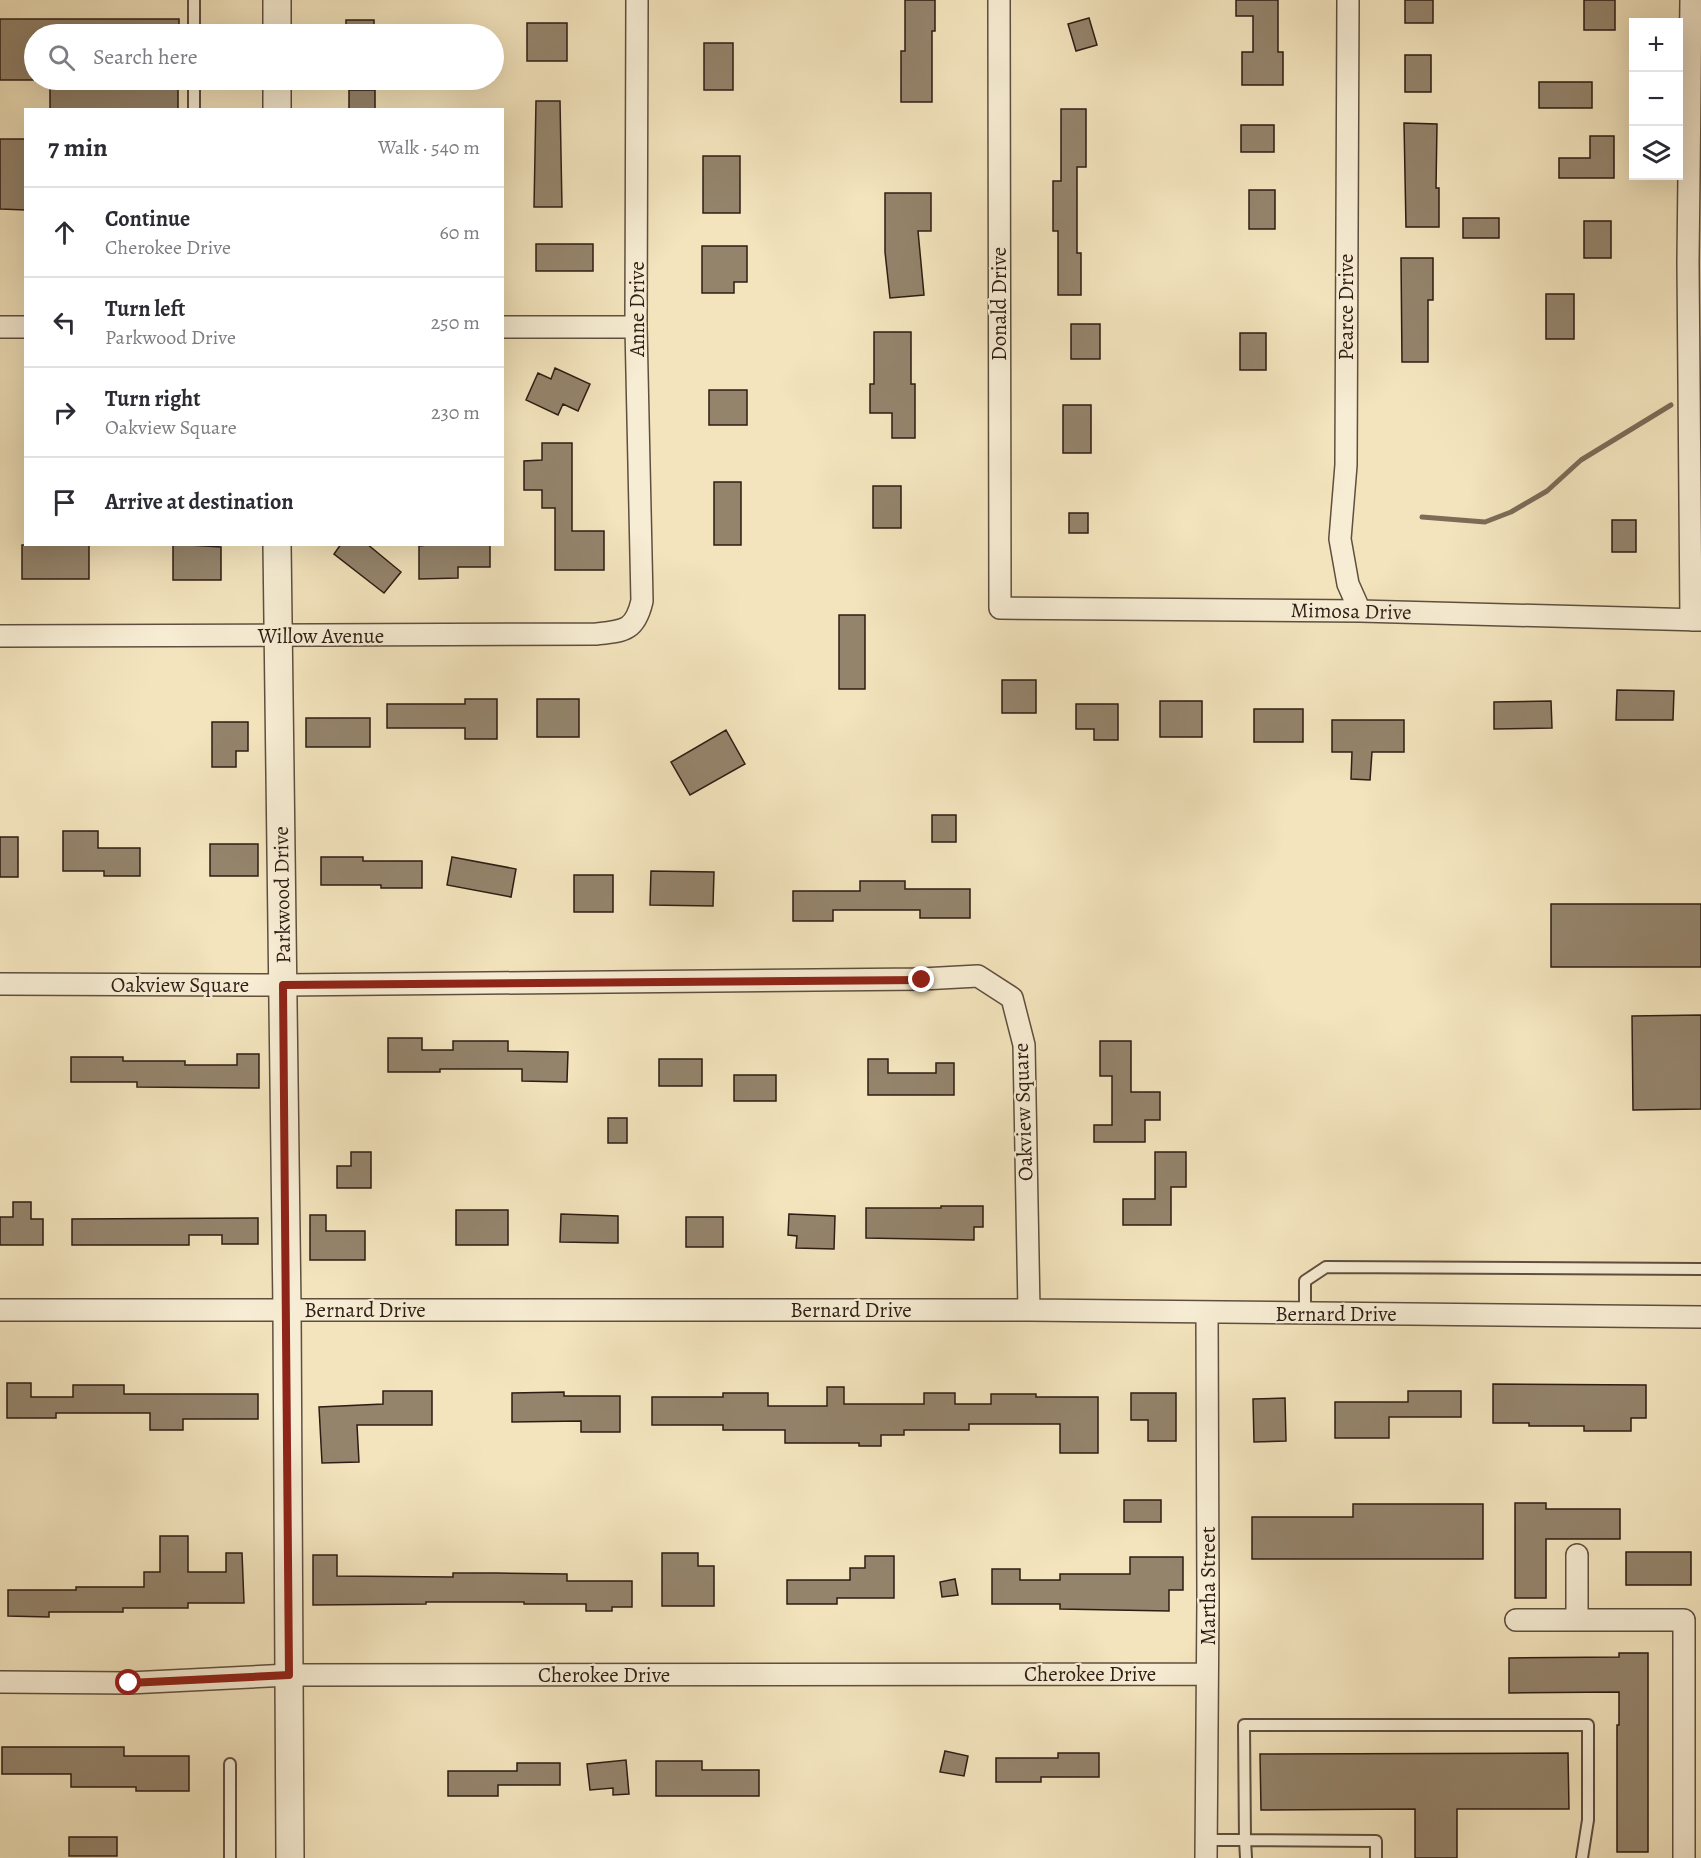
<!DOCTYPE html>
<meta charset="utf-8">
<style>
:root{--surface:#fff;--page:#f2f2f3;--text:#2b2b33;--muted:#7c7c81;--line:#e1e1e2}
body{margin:0;font-family:Alegreya,serif;background:var(--page);color:var(--text)}
.controls{position:absolute;right:18px;top:18px;display:grid;overflow:hidden;border-radius:0px;box-shadow:0 6px 24px #0002}
.controls button{width:54px;height:54px;display:grid;place-items:center;padding:0;border:0;border-bottom:2px solid var(--line);background:var(--surface);color:var(--text);font:30px sans-serif}
.stop{position:absolute;width:18px;height:18px;margin:-14px;border:4px solid #8f2418;border-radius:50%;background:#fff}
.stop.end{background:#8f2418;border-color:#fff;box-shadow:0 2px 6px #0008}
.list{margin:0;padding:0;list-style:none}
h2{display:flex;justify-content:space-between;align-items:center;height:78px;margin:0;padding:0 24px;font-size:26px}
h2 small{font-size:20px;font-weight:400;color:var(--muted)}
.list li{display:grid;grid-template-columns:39px 1fr auto;gap:18px;align-items:center;box-sizing:border-box;height:90px;padding:0 24px;border-top:2px solid var(--line)}
.list b{display:block;font-size:22px;white-space:nowrap}
.list p{margin:0;font-size:20px;white-space:nowrap;color:var(--muted)}
.list em{font-size:20px;font-style:normal;color:var(--muted)}
.icon{flex:none;width:33px;height:33px;fill:none;stroke:currentColor;stroke-width:2;stroke-linecap:round;stroke-linejoin:round}
.map{position:relative;flex:none;width:1701px;height:1858px;overflow:hidden}
.search{position:absolute;background:var(--surface);box-shadow:0 6px 24px #0002;left:24px;top:24px;width:480px;height:66px;display:flex;align-items:center;gap:15px;box-sizing:border-box;padding:0 21px;border-radius:33px;color:var(--muted);font-size:22px}
.panel{position:absolute;background:var(--surface);box-shadow:0 6px 24px #0002;left:24px;top:108px;width:480px;height:438px;border-radius:0px}
.map>svg:first-child{display:block}
</style>
<div class="map">
<svg width="1701" height="1858" viewBox="0 0 1701 1858">
<rect width="100%" height="100%" fill="#f3e4bd"/>
<filter id="stains"><feTurbulence type="fractalNoise" baseFrequency=".00333" numOctaves="4"/><feColorMatrix values="0 0 0 0 .2 0 0 0 0 .09 0 0 0 0 .02 0 0 0 .5 -.17"/></filter>
<radialGradient id="worn" r=".72"><stop offset=".6" stop-color="#630" stop-opacity="0"/><stop offset="1" stop-color="#630" stop-opacity=".3"/></radialGradient>
<g fill="none" stroke-linecap="round" stroke-linejoin="round">
<!-- stream -->
<path stroke="#7c6c58" stroke-width="5" d="M1422,517l63,5 26,-10 36,-21 34,-31 90,-55"/>
</g>
<!-- building -->
<path fill="#94846c" stroke="#2e1d15" stroke-width="1.5" d="M905,0h30v31h-3v71h-31v-51h4z
M1236,0h42v52h5v33h-41v-33h11v-36h-17z
M1405,0h28v23h-28z
M1584,0h31v30h-31z
M1089,18l8,27 -21,6 -8,-27z
M0,19h179v15h-145v46h-34z
M346,20h28v14h-28z
M527,23h40v38h-40z
M704,43h29v47h-29z
M1405,55h26v37h-26z
M50,80h128v30h-128z
M1539,82h53v26h-53z
M349,90h26v20h-26z
M536,101h24l2,106h-28z
M1061,109h25v58h-9v86h4v42h-23v-64h-5v-50h8z
M1404,123l33,1 -1,64h3v39h-33z
M1241,125h33v27h-33z
M1590,136h24v42h-55v-20h31z
M0,139h26v71l-26,-1z
M703,156h37v57h-37z
M1249,190h26v39h-26z
M885,193h46v38h-13l6,64 -34,3 -5,-46z
M1463,218h36v20h-36z
M1584,221h27v37h-27z
M536,244h57v27h-57z
M702,246h45v36h-13v11h-32z
M1401,258h32v42h-5v62h-26z
M1546,294h28v45h-28z
M1071,324h29v35h-29z
M874,332h37v52h4v54h-23v-25h-22v-29h4z
M1240,333h26v37h-26z
M555,368l35,16 -12,27 -15,-7 -5,11 -32,-15 12,-27 13,6z
M709,390h38v35h-38z
M1063,405h28v48h-28z
M542,443h30v88h32v39h-49v-62h-13v-18h-18v-29l18,-1z
M714,482h27v63h-27z
M873,486h28v42h-28z
M1069,513h19v20h-19z
M1612,520h24v32h-24z
M173,544l48,3v33h-48z
M341,544h26l34,28 -17,21 -50,-39z
M436,544h54v23h-32v11l-39,1v-33z
M22,545h67v34h-67z
M839,615h26v74h-26z
M1002,680h34v33h-34z
M1617,690l57,1 -1,29h-57z
M465,699h32v40h-32v-11h-78v-24h78z
M537,699h42v38h-42z
M1160,701h42v36h-42z
M1551,701l1,27 -58,1v-27z
M1076,704h42v36h-24v-11h-18z
M1254,709h49v33h-49z
M306,718h64v29h-64z
M1332,720h72v32h-32l-2,28 -19,-1 1,-27h-20z
M212,722h36v29h-12v16h-24z
M726,730l19,34 -55,31 -19,-33z
M932,815h24v27h-24z
M63,831h35v17h42v28h-36v-5h-41z
M0,837h18v40h-18z
M210,844h48v32h-48z
M321,857h42v4h59v27h-41v-3h-60z
M452,857l64,12 -5,28 -64,-12z
M651,871l63,1 -1,34 -63,-1z
M574,875h39v37h-39z
M860,881h45v8h65v29h-50v-8h-87v11h-40v-30h67z
M1551,904h150v63h-150z
M1701,1015v94l-68,1 -1,-94z
M388,1038h34v12h31v-9h55v10l60,1 -1,30 -45,-1v-12h-82v3h-52z
M1100,1041h31v51h29v28h-15v22h-51v-17h18v-49h-12z
M237,1054h22v34l-122,-1v-5h-66v-25h52v4h62v4h52z
M659,1059h43v27h-43z
M868,1059h20v14h48v-10h18v32h-86z
M734,1075h42v26h-42z
M608,1118h19v25h-19z
M351,1152h20v36h-34v-22h14z
M1155,1152h31v35h-15v38h-48v-26h32z
M13,1202h18v17h12v26h-43v-28h13z
M941,1206h42v21h-9v13l-108,-2v-30h75z
M456,1210h52v35h-52z
M561,1214l57,2v27l-58,-1z
M789,1214l46,2 -1,33 -38,-1 1,-12 -9,-1z
M310,1215h16v16h39v29h-55z
M686,1217h37v30h-37z
M258,1218v26h-36v-9h-33v10h-117v-26z
M7,1383h24v14h42v-12h51v9h134v25h-75v11h-33v-17h-94v5h-49z
M1493,1384l153,1v33h-15v13h-47v-5h-55v-3h-36z
M827,1387h17v17h80v-11h31v11h36v-10h45v3h62v56h-38v-29h-91v6h-65v5h-23v11h-22v-3h-74v-13h-62v-5h-71v-28h71v-4h45v13h59z
M383,1391h49v34h-75l2,37 -37,1 -3,-56 64,-3z
M1408,1391h53v26h-72v21h-54v-36h73z
M564,1392v4h56v36h-39v-11l-69,1v-29z
M1131,1393h45v48h-28v-21h-17z
M1285,1398l1,43 -32,1 -1,-43z
M1124,1500h37v22h-37z
M1515,1503h31v6h74v30h-74v59h-31z
M1353,1504h130v55h-231v-42h101z
M160,1536h28v36h38v-19h16l2,50h-56v5h-65v4h-74v5l-41,-1v-26h68v-3h68v-15h16z
M1626,1552h65v33h-65z
M662,1553h36v13h16v40h-52z
M313,1555h24v21l116,1v-4h44l70,1v7h65v26h-20v4h-26v-7h-62v-2h-98v2l-113,1z
M865,1556h29v42h-57v6h-50v-24h63v-12h15z
M1130,1557h53v33h-14v21l-109,-2v-5h-68v-35h28v11h40v-6h70z
M955,1579l3,16 -16,2 -2,-15z
M1619,1653h29v199h-31v-127h2v-33l-110,1v-35l110,-1z
M2,1747h122v9h65v35h-53v-4h-65v-13h-69z
M945,1751l23,5 -4,20 -24,-4z
M1058,1753h41v24h-58v5h-45v-24h62z
M1568,1753l1,56h-112v49h-42v-49l-154,1 -1,-56z
M626,1760l3,34 -16,1v-7l-23,2 -3,-26z
M656,1761h46v9h57v26h-103z
M517,1763h43v22h-62v11h-50v-25h69z
M69,1837h48v19h-48z"/>
<g fill="none" stroke-linecap="round" stroke-linejoin="round">
<!-- service casing -->
<g stroke="#5f4f3f" stroke-width="14">
<path id="service" d="M194,0v34
M194,80v30
M1305,1314v-33l21,-14 375,2
M230,1764v94
M1206,1840h39l1,18
M1376,1858v-17l-131,-1 -1,-115h344v95l-6,38"/>
</g>
<!-- minor casing -->
<g stroke="#5f4f3f" stroke-width="24">
<path id="minor" d="M999,0l1,608 360,3 341,9
M1348,0l-2,465 -6,74 8,45 12,27
M1691,0l-3,262 3,358
M0,327h26
M502,327h134
M0,636l596,-2c28,-3 39,-3 46,-33l-6,-274 1,-327
M0,984l283,1 639,-6 56,-3 34,22 12,47 5,265
M0,1310h1029l672,7
M1516,1620h168v238
M1577,1620v-65
M0,1682l129,1 160,-8 918,-1
M1206,1858l2,-258 -1,-286"/>
</g>
<!-- tertiary casing -->
<g stroke="#5f4f3f" stroke-width="30">
<path id="tertiary" d="M277,0v34
M277,80v30
M277,544l10,766 3,548"/>
</g>
<!-- service -->
<use href="#service" stroke="#f7edd4" stroke-width="10"/>
<!-- minor -->
<use href="#minor" stroke="#f7edd4" stroke-width="21"/>
<!-- tertiary -->
<use href="#tertiary" stroke="#f7edd4" stroke-width="27"/>
</g>
<g fill="none" stroke-linecap="round" stroke-linejoin="round">
<!-- route -->
<path stroke="#8f2418" stroke-width="8" d="M129,1683l160,-8 -6,-690 639,-5"/>
</g>
<g text-anchor="middle" stroke-width="4.5" stroke-linejoin="round" paint-order="stroke">
<!-- street labels -->
<g font-size="21" fill="#2e1d15" stroke="#f7edd4">
<text transform="translate(999 304) rotate(-90)" y="7">Donald Drive</text>
<text transform="translate(1346 307) rotate(-90)" y="7">Pearce Drive</text>
<text transform="translate(637 309) rotate(-90)" y="7">Anne Drive</text>
<text transform="translate(1351 611) rotate(1)" y="7">Mimosa Drive</text>
<text x="321" y="643">Willow Avenue</text>
<text transform="translate(282 895) rotate(-91)" y="7">Parkwood Drive</text>
<text x="180" y="992">Oakview Square</text>
<text transform="translate(1023 1112) rotate(-92)" y="7">Oakview Square</text>
<text x="365" y="1317">Bernard Drive</text>
<text x="851" y="1317">Bernard Drive</text>
<text x="1336" y="1321">Bernard Drive</text>
<text transform="translate(1208 1586) rotate(-90)" y="7">Martha Street</text>
<text x="1090" y="1681">Cherokee Drive</text>
<text x="604" y="1682">Cherokee Drive</text>
</g>
</g>
<rect width="100%" height="100%" filter="url(#stains)"/>
<rect width="100%" height="100%" fill="url(#worn)"/>
</svg>
<div class="controls">
<button>+</button>
<button>−</button>
<button><svg class="icon" aria-label="layers" viewBox="0 0 24 24"><path d="M12 4l9 5-9 5-9-5zM3 14l9 5 9-5"/></svg></button>
</div>
<div class="stop" style="left:129px;top:1683px"></div>
<div class="stop end" style="left:922px;top:980px"></div>
<div class="search"><svg class="icon" aria-label="search" viewBox="0 0 24 24"><circle cx="10" cy="10" r="6"/><path d="M15 15l6 6"/></svg>Search here</div>
<section class="panel">
<h2>7 min<small>Walk · 540 m</small></h2>
<ul class="list">
<li><svg class="icon" aria-label="ahead" viewBox="0 0 24 24"><path d="M12 20V5M6 11l6-6 6 6"/></svg><div><b>Continue</b><p>Cherokee Drive</p></div><em>60 m</em></li>
<li><svg class="icon" aria-label="left" viewBox="0 0 24 24"><path d="M17 20v-9H6M10 6l-5 5 5 5"/></svg><div><b>Turn left</b><p>Parkwood Drive</p></div><em>250 m</em></li>
<li><svg class="icon" aria-label="right" viewBox="0 0 24 24"><path d="M7 20v-9h11M14 6l5 5-5 5"/></svg><div><b>Turn right</b><p>Oakview Square</p></div><em>230 m</em></li>
<li><svg class="icon" aria-label="arrive" viewBox="0 0 24 24"><path d="M6 21V4h12l-3 4 3 4H6"/></svg><div><b>Arrive at destination</b></div></li>
</ul>
</section>
</div>
